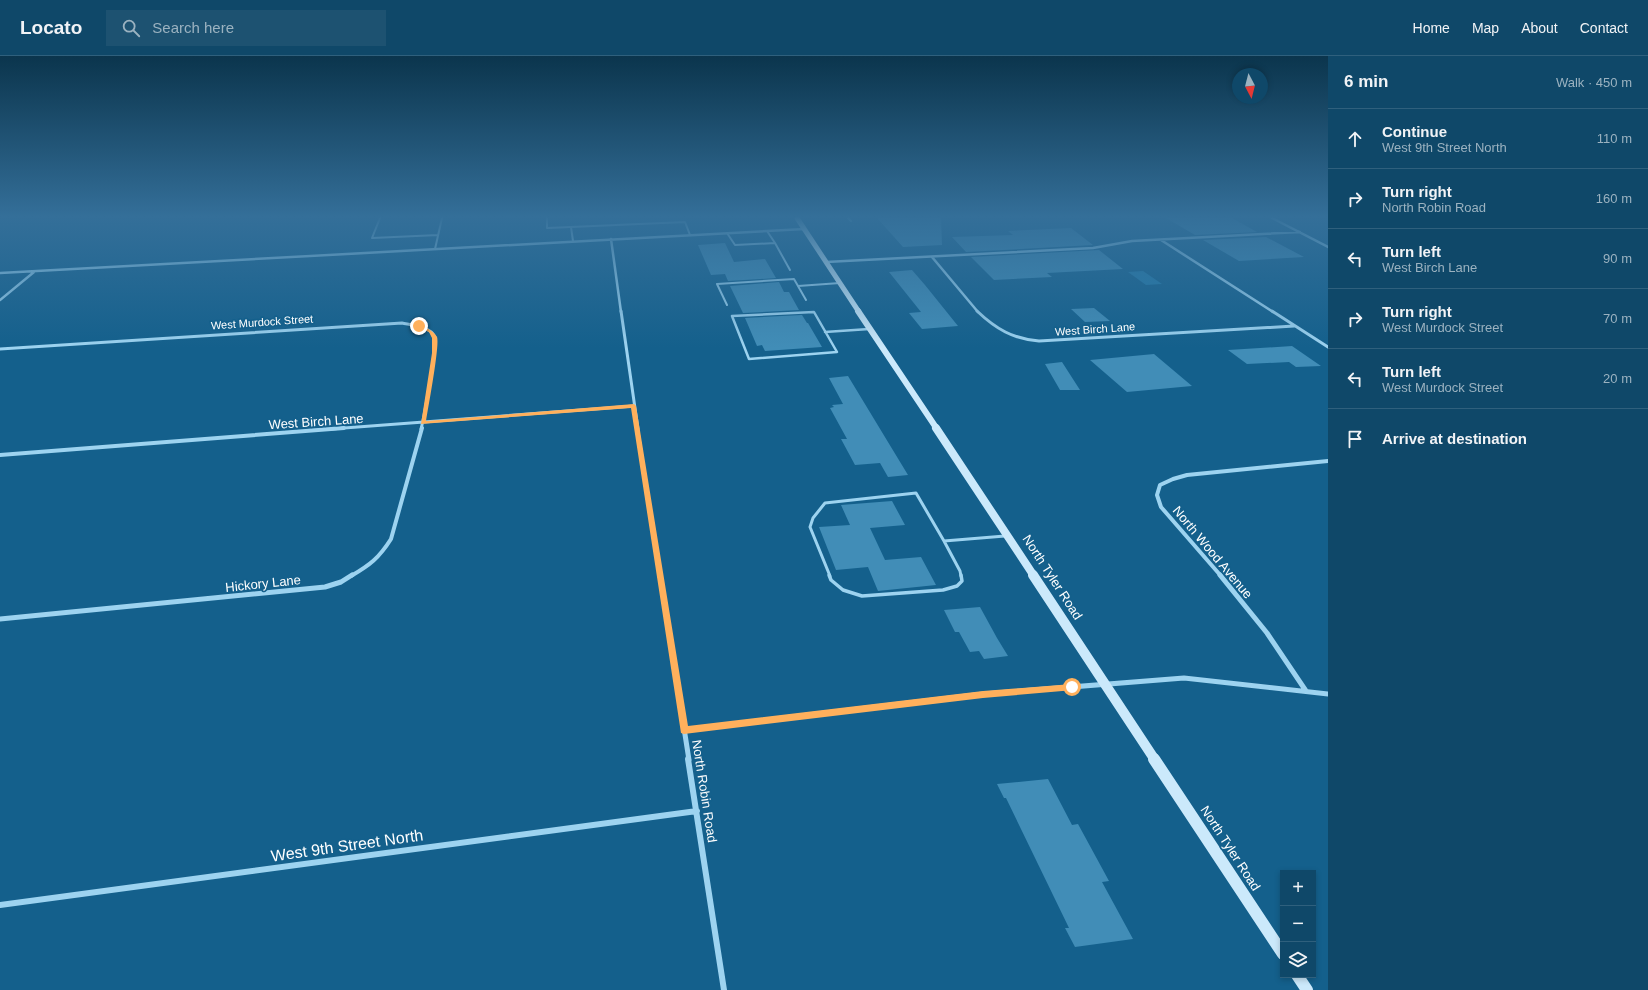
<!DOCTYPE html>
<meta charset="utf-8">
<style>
:root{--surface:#0f4869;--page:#1d5271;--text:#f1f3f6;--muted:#9bb2c0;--line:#2f607d}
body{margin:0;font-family:Arial,sans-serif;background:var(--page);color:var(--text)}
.controls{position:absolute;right:12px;bottom:12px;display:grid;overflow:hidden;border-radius:0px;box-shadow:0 2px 6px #0003}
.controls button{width:36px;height:36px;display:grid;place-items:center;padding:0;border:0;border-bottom:1px solid var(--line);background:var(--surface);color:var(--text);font:20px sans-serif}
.compass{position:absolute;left:1232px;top:12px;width:36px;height:36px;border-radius:50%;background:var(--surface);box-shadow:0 2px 6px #0003;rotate:173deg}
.stop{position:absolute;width:12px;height:12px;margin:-9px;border:3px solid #ffb05c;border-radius:50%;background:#fff}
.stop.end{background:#ffb05c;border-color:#fff;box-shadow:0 1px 4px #0008}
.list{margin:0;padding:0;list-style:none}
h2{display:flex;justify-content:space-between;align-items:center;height:52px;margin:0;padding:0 16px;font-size:17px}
h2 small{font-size:13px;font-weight:400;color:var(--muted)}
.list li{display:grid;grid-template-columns:26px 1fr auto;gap:12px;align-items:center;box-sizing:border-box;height:60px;padding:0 16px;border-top:1px solid var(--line)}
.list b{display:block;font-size:15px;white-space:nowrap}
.list p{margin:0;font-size:13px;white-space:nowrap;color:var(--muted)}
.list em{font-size:13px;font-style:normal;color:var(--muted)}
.icon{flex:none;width:22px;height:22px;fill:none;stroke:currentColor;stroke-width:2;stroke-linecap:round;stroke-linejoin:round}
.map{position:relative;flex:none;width:1328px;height:934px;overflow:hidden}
header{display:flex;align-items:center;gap:24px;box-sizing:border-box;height:56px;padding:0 20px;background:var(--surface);border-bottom:1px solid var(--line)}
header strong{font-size:19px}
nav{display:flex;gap:22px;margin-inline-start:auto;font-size:14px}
.search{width:280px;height:36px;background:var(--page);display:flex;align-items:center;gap:10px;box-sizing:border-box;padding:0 14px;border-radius:0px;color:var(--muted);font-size:15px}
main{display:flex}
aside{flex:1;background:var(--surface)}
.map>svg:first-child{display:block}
</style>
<header>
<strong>Locato</strong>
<div class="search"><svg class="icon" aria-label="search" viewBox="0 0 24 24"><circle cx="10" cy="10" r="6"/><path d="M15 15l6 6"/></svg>Search here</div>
<nav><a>Home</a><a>Map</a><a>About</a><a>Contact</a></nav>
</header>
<main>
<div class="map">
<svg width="1328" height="934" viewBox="0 0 1328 934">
<rect width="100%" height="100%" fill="#14608c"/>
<!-- green -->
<path fill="#237aa9" d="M1143,215l19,13 -16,1 -18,-13z"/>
<!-- building -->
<path fill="#418db7" d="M877,162h64l1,27 -39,2z
M1166,162h66l25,14 -62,3z
M1071,172l22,17 -127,7 -14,-15 61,-2 -5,-4z
M1266,181l38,20 -65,4 -36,-21z
M725,187l9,19 31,-3 11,19 -48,3 -3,-7 -14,1 -13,-30z
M1099,194l24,19 -76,4 5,4 -58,3 -23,-23z
M912,214l13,15 33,41 -36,3 -13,-16 12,-1 -32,-40z
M779,226l5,10h5l10,18 -56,3 -13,-27z
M1094,252l16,13 -25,1 -14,-13z
M802,259l5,8h1l14,24 -57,4 -3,-6 -5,1 -12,-28z
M1292,290l29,20 -25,1 -7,-5 -42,2 -19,-14z
M1154,298l38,32 -65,6 -37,-32z
M1062,306l18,28h-20l-15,-26z
M848,320l43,71 17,28 -20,2 -8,-14 -25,2 -14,-26h6l-17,-31 4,-1 -2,-2 11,-1 -14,-26z
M892,445l13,24 -35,3 15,32 36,-3 15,28 -58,6 -10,-24 -32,3 -17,-43 31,-2 -9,-20z
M980,551l17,31 11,18 -24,3 -5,-8 -9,1 -11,-20h-4l-11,-22z
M1048,723l24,46 6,-1 31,57 -7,1 31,57 -58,8 -10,-19h4l-63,-130h-2l-7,-14z"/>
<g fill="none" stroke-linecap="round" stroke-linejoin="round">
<!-- lane-far3 -->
<path stroke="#9dd3f0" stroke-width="2" d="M380,162l-8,20 66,-3
M547,162v10l138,-6 5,13
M848,162l3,3
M571,171l2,14
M767,175l8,12
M727,177l8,12 40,-2 15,27
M435,193l7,-31
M798,230l8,14
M727,249l-10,-21 77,-5 4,7 42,-3"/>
<!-- lane-far2 -->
<path stroke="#9dd3f0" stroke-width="2.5" d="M814,256l23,40 -88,7 -17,-43z
M825,276l44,-3"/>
<!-- lane-far1 -->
<path stroke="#9dd3f0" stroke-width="3" d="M944,485l16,30 1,5
M944,485l61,-5
M830,520l-20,-49 3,-9 12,-15 91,-10 28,48"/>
<!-- lane -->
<path stroke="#9dd3f0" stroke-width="3.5" d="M829,519l2,5 12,10 19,6 81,-6 14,-4 5,-5 -1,-6"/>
<!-- street-far4 -->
<path stroke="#9dd3f0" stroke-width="2.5" d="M1272,162l56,29
M611,183l10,73
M1161,184l112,72
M932,201l46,55
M826,206l267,-14 39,-7 168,-9
M0,217l804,-44
M0,244l34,-28"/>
<!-- street-far3 -->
<path stroke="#9dd3f0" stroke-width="3" d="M621,255l17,118
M977,255c19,18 36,28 62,30l255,-15
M1272,255l56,36
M0,293l402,-26c10,2 28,3 33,14 2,8 -11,81 -14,92
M331,373l303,-23"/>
<!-- street-far2 -->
<path stroke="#9dd3f0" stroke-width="4" d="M637,372l23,148
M0,399l344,-27
M351,520c19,-11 28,-18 40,-37l31,-111
M1221,520l-60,-69 -4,-12 3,-10 13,-6 14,-4 141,-14"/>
<!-- street-far1 -->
<path stroke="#9dd3f0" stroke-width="5" d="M660,519l29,185
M1220,519l47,58 39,58
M0,563l325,-32 16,-5 11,-7
M684,674l299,-36 201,-16 144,16"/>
<!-- street -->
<path stroke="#9dd3f0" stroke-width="6" d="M688,703l36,231
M0,849l697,-94"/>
<!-- secondary-far4 -->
<path stroke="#cbe9fb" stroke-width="5" d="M797,162l62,94"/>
<!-- secondary-far3 -->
<path stroke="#cbe9fb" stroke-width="6" d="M858,255l79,118"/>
<!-- secondary-far2 -->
<path stroke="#cbe9fb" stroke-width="8" d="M936,372l98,148"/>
<!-- secondary-far1 -->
<path stroke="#cbe9fb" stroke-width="10" d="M1033,519l122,185"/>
<!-- secondary -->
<path stroke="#cbe9fb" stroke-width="12" d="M1154,703l129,195
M1297,919l10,15"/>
</g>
<!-- sky -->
<linearGradient id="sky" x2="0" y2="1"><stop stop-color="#0b354d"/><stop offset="0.55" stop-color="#346f99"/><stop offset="1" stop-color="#346f99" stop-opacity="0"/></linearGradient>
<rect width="1328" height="292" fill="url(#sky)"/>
<!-- route -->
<path fill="#ffb05c" d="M419,269c6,2 14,5 18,12 3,8 -9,71 -11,84l208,-17 2,2 52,320 295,-35 89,-7 4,3 -2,3 -91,8 -299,36 -3,-1 -50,-325 -210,16 11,-71v-15l-3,-6 -12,-5z"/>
<g text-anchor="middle" stroke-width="3.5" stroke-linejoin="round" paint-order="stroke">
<!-- far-street labels -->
<g font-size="11" fill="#fff" stroke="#14608c">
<text transform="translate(262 266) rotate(-4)" y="4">West Murdock Street</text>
<text transform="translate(1095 273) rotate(-4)" y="4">West Birch Lane</text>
</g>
<!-- street labels -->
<g font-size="13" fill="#fff" stroke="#14608c">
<text transform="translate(316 365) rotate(-4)" y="5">West Birch Lane</text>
<text transform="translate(1213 496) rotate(50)" y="5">North Wood Avenue</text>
<text transform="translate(1053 521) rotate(57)" y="5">North Tyler Road</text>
<text transform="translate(263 527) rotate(-6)" y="5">Hickory Lane</text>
<text transform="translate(705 735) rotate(81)" y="5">North Robin Road</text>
<text transform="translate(1231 792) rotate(57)" y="5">North Tyler Road</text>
</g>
<!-- near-street labels -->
<g font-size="16" fill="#fff" stroke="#14608c">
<text transform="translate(347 789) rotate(-8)" y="6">West 9th Street North</text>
</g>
</g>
</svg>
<div class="controls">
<button>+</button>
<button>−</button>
<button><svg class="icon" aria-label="layers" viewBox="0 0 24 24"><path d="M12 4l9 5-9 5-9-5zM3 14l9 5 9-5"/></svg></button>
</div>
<svg class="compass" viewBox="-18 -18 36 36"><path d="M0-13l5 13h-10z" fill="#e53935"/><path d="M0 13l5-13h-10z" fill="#9bb2c0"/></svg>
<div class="stop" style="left:1072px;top:631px"></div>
<div class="stop end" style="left:419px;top:270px"></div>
</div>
<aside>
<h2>6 min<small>Walk · 450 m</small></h2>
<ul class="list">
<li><svg class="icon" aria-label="ahead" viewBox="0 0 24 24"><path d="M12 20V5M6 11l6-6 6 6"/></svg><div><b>Continue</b><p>West 9th Street North</p></div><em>110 m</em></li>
<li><svg class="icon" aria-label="right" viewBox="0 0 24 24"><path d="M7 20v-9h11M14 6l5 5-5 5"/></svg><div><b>Turn right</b><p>North Robin Road</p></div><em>160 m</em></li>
<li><svg class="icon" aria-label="left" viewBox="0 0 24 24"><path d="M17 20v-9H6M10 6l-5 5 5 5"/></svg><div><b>Turn left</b><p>West Birch Lane</p></div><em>90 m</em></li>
<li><svg class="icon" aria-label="right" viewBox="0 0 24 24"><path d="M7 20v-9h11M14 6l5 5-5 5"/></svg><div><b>Turn right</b><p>West Murdock Street</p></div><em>70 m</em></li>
<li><svg class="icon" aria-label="left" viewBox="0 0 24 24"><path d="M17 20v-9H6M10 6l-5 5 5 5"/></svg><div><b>Turn left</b><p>West Murdock Street</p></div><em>20 m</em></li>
<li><svg class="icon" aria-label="arrive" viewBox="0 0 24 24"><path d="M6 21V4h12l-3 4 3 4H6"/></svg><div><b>Arrive at destination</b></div></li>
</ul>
</aside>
</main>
